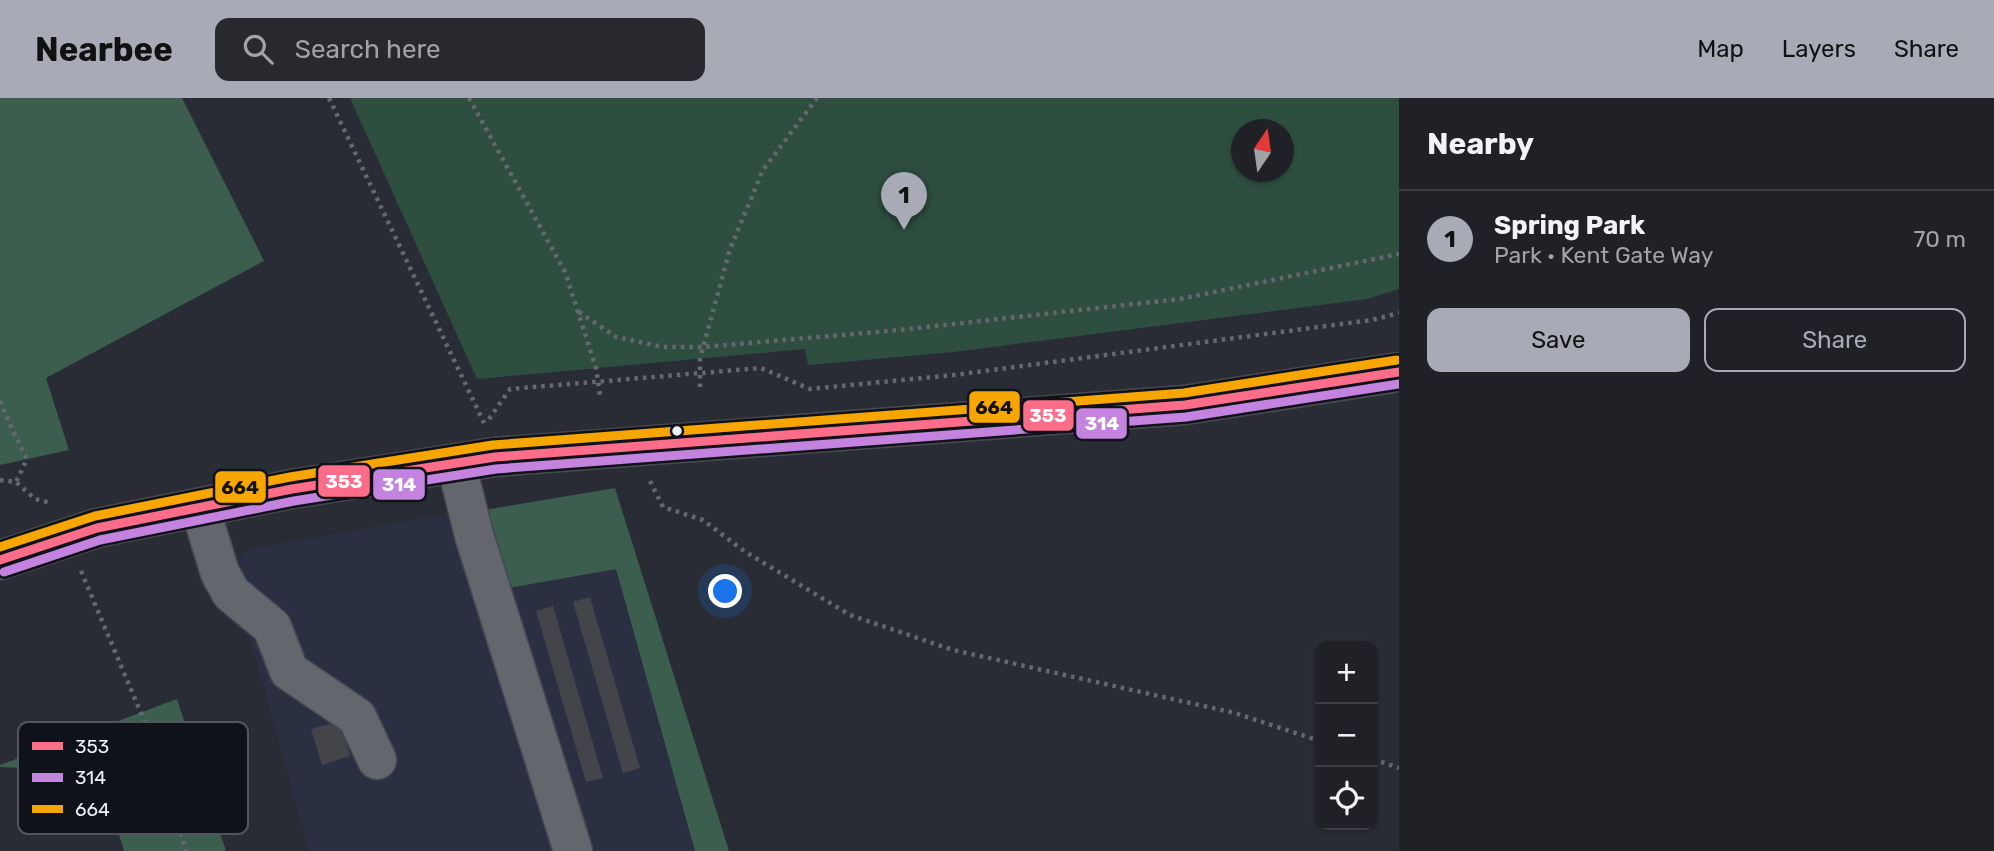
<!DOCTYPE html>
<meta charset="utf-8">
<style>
:root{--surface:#1f2127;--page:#27292f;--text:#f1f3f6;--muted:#a1a3a7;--line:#3c3e44;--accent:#a8abb5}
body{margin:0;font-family:Rubik,sans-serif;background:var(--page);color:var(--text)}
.controls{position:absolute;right:21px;bottom:21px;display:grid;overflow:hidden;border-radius:14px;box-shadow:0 2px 5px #0004}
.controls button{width:63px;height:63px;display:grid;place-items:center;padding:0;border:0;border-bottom:2px solid var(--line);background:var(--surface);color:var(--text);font:35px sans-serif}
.compass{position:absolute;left:1231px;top:21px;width:63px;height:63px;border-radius:50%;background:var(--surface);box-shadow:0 2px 5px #0004;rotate:13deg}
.you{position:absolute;left:726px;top:494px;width:24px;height:24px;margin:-18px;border:5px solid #fff;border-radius:50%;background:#1a73e8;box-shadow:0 0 0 10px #1a73e833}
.badge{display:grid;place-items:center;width:46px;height:46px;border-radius:50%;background:var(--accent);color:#111;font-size:23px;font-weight:700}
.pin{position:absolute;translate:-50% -58px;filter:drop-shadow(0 2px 4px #0008)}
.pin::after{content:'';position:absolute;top:37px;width:24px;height:21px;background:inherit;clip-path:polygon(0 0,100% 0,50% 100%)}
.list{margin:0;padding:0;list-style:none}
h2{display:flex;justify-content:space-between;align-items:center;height:91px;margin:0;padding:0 28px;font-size:30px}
h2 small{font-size:23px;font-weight:400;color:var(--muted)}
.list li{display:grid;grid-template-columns:46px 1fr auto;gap:21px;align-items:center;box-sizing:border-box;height:98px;padding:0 28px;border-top:2px solid var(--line)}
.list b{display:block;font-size:26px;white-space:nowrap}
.list p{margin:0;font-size:23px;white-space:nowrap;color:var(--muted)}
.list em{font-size:23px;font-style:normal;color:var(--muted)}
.actions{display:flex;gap:14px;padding:21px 28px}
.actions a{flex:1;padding:16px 0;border:2px solid var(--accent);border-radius:14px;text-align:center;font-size:24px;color:var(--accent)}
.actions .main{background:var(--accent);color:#111}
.icon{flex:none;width:38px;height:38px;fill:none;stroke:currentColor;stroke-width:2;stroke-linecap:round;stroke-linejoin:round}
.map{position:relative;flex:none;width:1399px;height:753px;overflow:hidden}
header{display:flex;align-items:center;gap:42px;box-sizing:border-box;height:98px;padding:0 35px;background:var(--accent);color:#111}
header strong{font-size:33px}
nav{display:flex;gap:38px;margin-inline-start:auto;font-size:24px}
.search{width:490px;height:63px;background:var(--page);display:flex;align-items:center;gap:18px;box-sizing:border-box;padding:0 24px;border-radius:14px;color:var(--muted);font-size:26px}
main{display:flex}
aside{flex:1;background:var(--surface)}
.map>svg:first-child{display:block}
</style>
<header>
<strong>Nearbee</strong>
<div class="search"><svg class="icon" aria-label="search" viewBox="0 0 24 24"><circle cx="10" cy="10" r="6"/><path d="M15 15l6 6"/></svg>Search here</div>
<nav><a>Map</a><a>Layers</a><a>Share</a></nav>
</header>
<main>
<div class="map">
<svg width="1399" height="753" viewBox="0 0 1399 753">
<rect width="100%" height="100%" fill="#292c34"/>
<!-- built -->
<path fill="#2a2f42" d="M448,416l108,337h-247l-58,-211 -35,-32 -12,-32 34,-8 8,-18z
M616,470l79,283h-105l-81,-263z"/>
<!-- green -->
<path fill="#2e4f40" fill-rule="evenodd" d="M350,0h1049v191l-32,10 -413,53 -146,13 -3,-16 -328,30zM1241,32h42v42h-42z"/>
<!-- forest -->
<path fill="#3b5e4e" d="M0,0h182l82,163 -218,117 23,72 -69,15z
M615,390l114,363h-34l-79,-282 -107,19 -24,-78z
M177,601l49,152h-102l-7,-23 -32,-40 -37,-19 -48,-2v-2z"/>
<!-- building -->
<path fill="#44454b" d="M590,499l50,171 -17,5 -50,-171z
M553,508l50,172 -17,4 -50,-171z
M340,623l10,35 -28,9 -11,-36z"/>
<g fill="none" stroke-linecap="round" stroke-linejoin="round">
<!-- minor casing -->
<g stroke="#474950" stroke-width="41">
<path id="minor" d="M456,365l18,72 99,316
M200,410l20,65 11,20 41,34 17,44 68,46 20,43"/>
</g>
<!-- major casing -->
<g stroke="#474950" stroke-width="41">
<path id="major" d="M0,462l97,-32 195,-39 203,-32 690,-52 214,-33"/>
</g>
<!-- path -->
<path stroke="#66686f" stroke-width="4.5" stroke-dasharray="3.5 5" stroke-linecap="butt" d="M329,0l155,325
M469,0l96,174 31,96 4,27
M579,214l37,25 47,10h40l196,-17 281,-31 219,-45
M700,289v-28l30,-110 33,-79 54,-72
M0,303l13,30 14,28 -11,23
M489,321l21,-30 251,-21 49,21 144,-14 418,-55 27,-7
M0,382l16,2 19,17 16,4
M650,383l13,26 40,13 41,31 106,64 103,35 282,63 85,28
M81,473l65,154 40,126
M1373,661l26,9"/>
<!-- minor -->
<use href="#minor" stroke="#64666d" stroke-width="38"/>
<!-- major -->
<use href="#major" stroke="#676462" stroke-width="38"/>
<!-- bus-1 casing -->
<g stroke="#101219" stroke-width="14">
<path id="bus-1" d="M0,462l97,-32 195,-39 203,-32 690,-52 214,-33"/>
</g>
<!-- bus-2 casing -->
<g stroke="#101219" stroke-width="14">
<path id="bus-2" d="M4,474l96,-32 194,-39 202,-32 690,-52 213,-33"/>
</g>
<!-- bus-3 casing -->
<g stroke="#101219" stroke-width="14">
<path id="bus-3" d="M0,449l95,-31 195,-39 203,-32 691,-52 213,-33"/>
</g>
<!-- bus-1 -->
<use href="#bus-1" stroke="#fb6d88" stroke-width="9"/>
<!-- bus-2 -->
<use href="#bus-2" stroke="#c483df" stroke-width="9"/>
<!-- bus-3 -->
<use href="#bus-3" stroke="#f7a600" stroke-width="9"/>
</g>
<!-- markers -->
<circle fill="#edf0fa" stroke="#101219" stroke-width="2.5" cx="677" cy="333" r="6"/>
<!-- legend -->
<rect x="18" y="624" width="230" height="112" rx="10" fill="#101219" stroke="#52555c" stroke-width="2"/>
<rect x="32" y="644" width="31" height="8" fill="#fb6d88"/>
<rect x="32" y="675" width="31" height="9" fill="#c483df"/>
<rect x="32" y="707" width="31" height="8" fill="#f7a600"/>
<g font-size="19" fill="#edf0fa">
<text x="75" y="655">353</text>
<text x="75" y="686">314</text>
<text x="75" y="718">664</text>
</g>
<g stroke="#101219" stroke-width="2.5">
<rect x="968" y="292" width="53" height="34" rx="7" fill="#f7a600"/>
<rect x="1022" y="301" width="53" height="33" rx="7" fill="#fb6d88"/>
<rect x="1075" y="309" width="53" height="33" rx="7" fill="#c483df"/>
<rect x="317" y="366" width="54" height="34" rx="7" fill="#fb6d88"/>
<rect x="372" y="370" width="54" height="33" rx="7" fill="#c483df"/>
<rect x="214" y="372" width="53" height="34" rx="7" fill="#f7a600"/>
</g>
<g font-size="19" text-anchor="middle" font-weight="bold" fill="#fff">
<text x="1048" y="324">353</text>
<text x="1102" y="332">314</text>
<text x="344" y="390">353</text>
<text x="399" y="393">314</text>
</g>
<g font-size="19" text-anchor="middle" font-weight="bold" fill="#111">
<text x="994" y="316">664</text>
<text x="240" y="396">664</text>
</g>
</svg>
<div class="controls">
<button>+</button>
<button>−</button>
<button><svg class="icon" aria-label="locate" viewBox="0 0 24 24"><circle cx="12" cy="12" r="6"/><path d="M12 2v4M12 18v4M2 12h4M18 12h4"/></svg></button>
</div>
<svg class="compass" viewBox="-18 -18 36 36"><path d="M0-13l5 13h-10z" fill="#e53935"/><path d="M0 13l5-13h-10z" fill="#a1a3a7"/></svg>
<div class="you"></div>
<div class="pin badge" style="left:904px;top:132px">1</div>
</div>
<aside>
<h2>Nearby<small></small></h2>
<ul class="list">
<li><span class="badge">1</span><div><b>Spring Park</b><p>Park · Kent Gate Way</p></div><em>70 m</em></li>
</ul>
<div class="actions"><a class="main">Save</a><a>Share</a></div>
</aside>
</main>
